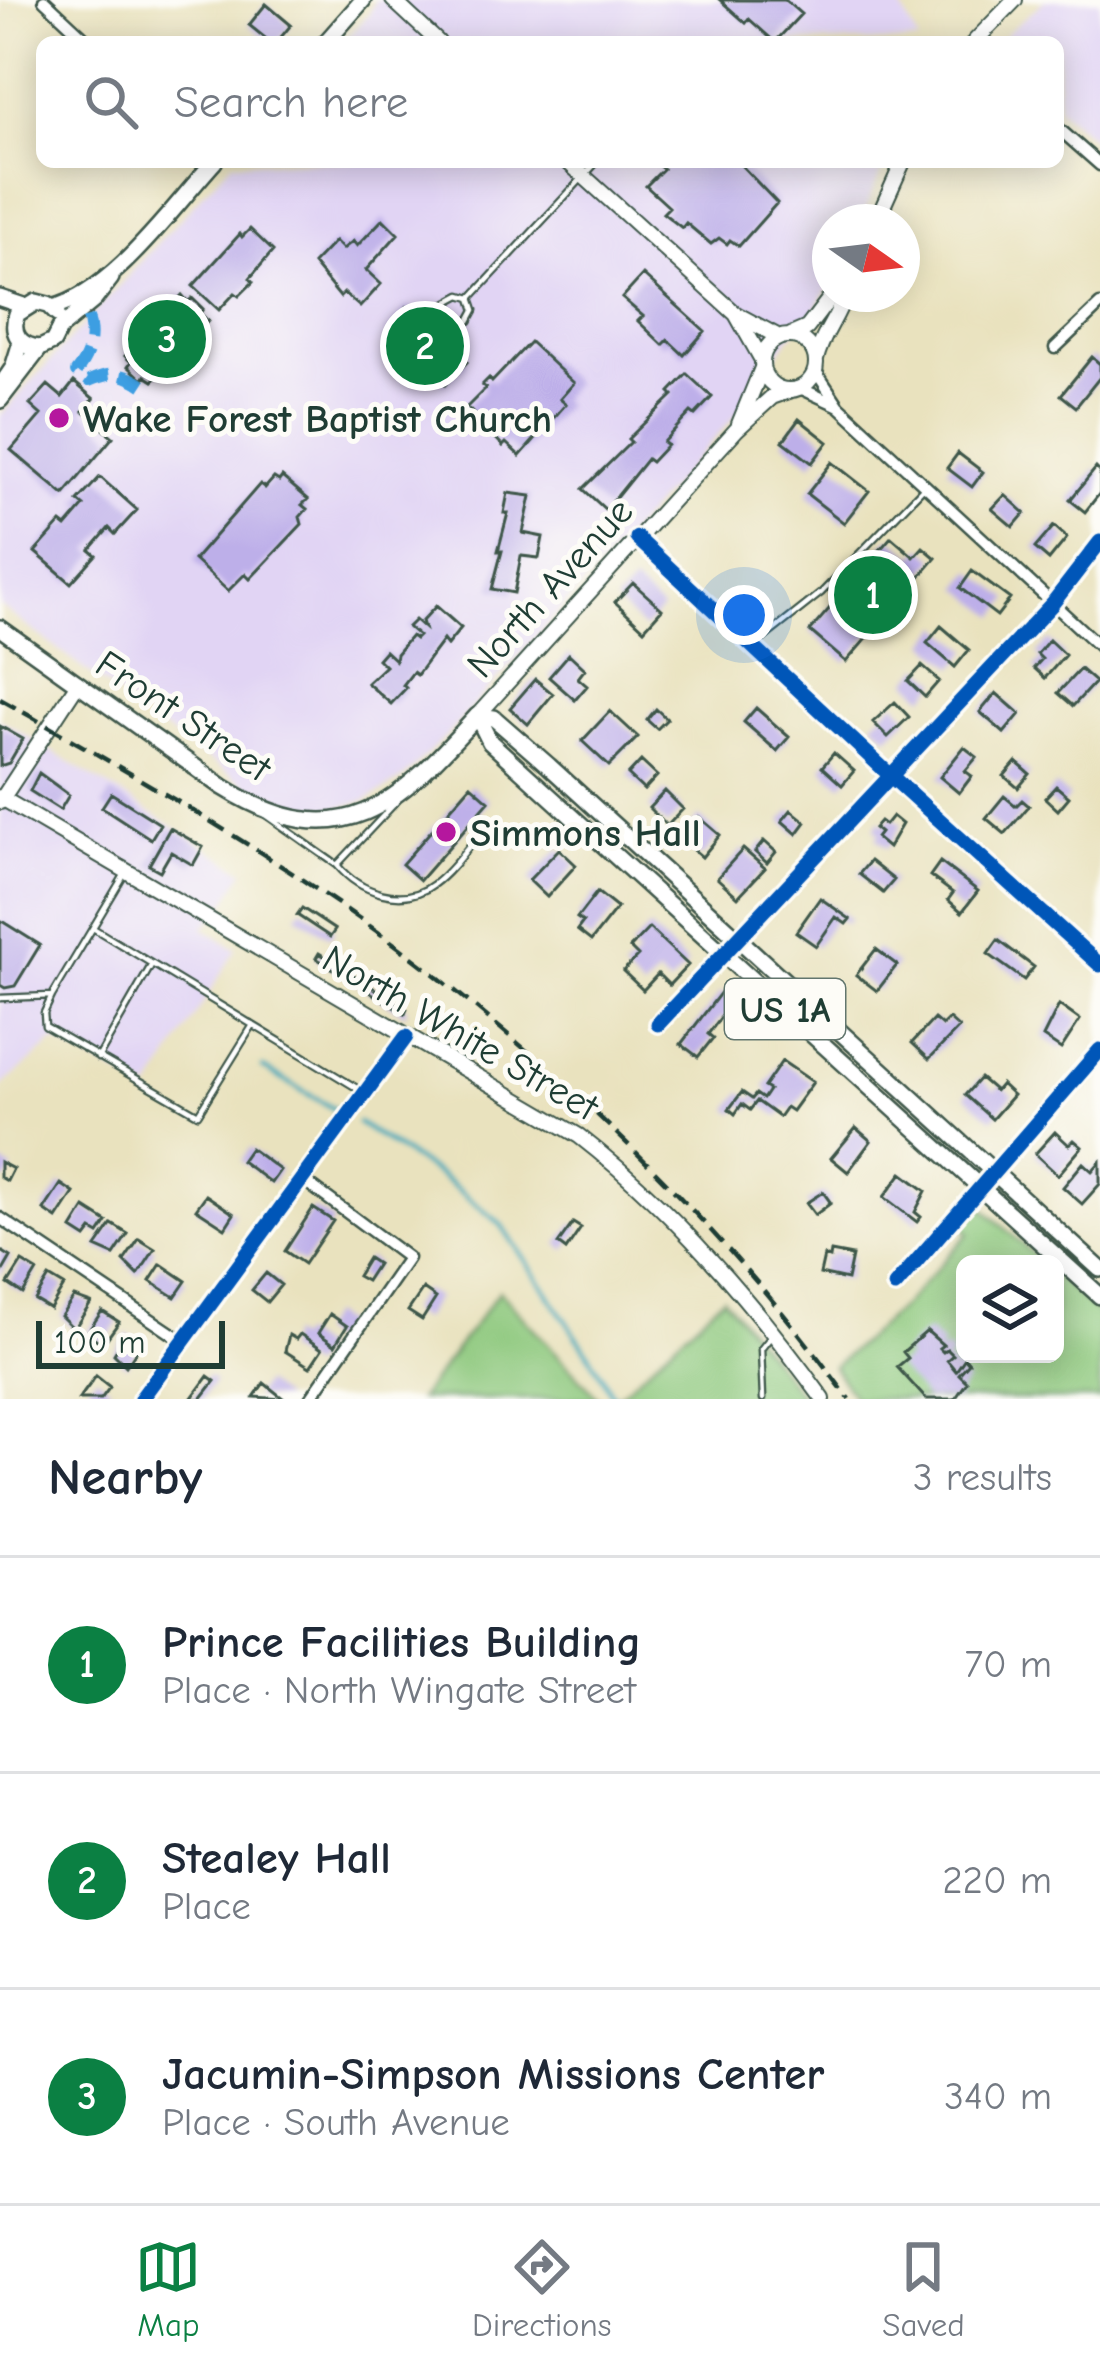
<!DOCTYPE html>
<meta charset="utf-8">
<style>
:root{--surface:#fff;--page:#f2f2f3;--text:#1f2937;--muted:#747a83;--line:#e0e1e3;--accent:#0b8043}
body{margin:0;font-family:"Comic Neue",sans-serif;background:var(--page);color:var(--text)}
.controls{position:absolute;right:36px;bottom:36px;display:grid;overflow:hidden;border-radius:18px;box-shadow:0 6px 30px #0003}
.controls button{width:108px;height:108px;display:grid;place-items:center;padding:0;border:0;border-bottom:3px solid var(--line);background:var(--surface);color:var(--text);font:60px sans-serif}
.compass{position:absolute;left:812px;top:204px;width:108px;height:108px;border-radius:50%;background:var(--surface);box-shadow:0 6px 30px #0003;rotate:104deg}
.scale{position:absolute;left:36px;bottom:30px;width:189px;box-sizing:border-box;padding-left:12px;border:6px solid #1f3d34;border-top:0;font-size:33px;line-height:42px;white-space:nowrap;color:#1f3d34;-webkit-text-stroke:9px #fdfcf7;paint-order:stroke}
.you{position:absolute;left:744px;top:615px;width:42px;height:42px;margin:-30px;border:9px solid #fff;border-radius:50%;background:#1a73e8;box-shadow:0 0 0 18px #1a73e833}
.badge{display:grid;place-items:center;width:78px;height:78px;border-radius:50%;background:var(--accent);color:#fff;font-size:39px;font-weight:700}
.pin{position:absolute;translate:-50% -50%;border:6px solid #fff;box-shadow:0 3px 12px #0006}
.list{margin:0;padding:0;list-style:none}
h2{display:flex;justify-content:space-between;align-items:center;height:156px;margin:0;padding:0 48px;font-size:51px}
h2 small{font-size:39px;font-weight:400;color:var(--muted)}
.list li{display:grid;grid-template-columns:78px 1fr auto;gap:36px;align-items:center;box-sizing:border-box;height:216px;padding:0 48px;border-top:3px solid var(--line)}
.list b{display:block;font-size:45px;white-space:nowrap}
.list p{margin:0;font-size:39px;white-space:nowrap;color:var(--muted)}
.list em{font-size:39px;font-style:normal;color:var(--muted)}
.icon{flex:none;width:66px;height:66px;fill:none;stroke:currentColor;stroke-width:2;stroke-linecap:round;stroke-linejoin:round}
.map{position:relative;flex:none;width:1100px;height:1399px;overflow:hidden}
.search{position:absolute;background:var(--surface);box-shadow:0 6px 30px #0003;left:36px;right:36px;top:36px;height:132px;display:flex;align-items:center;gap:30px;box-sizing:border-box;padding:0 42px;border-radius:18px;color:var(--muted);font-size:45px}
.sheet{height:804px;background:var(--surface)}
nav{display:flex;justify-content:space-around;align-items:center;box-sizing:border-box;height:168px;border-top:3px solid var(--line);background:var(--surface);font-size:33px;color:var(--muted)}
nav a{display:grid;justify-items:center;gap:6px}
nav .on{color:var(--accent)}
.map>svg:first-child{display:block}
</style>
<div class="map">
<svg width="1100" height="1399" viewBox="0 0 1100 1399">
<rect width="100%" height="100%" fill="#fdfcf7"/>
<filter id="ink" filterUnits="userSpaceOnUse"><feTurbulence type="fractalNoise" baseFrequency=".00833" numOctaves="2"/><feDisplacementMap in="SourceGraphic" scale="24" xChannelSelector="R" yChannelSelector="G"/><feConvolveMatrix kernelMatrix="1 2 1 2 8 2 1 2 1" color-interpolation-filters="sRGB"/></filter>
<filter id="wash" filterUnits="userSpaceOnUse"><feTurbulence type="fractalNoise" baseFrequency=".004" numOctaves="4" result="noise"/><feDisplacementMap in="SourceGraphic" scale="48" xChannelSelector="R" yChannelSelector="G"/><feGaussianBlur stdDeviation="2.7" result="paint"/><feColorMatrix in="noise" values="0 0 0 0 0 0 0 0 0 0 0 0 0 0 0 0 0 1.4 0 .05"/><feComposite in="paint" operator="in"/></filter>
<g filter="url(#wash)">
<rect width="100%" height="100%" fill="#e9e2be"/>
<!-- built -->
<path fill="#e1d4f4" d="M375,0h523l21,42h-576l26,-28z
M1045,0h55v145l-42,-37v-66h-53v-7z
M232,162h653l-26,60h-29v63l-20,33 -19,17 -55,80 -287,318 -48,47 -36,21 -38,9 -36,-5 -39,-16 -81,-55 -171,-128v-190z
M0,719l244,152 -22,38 -19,19 33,21 -86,142 -95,-50 -55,46z"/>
<!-- green -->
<path fill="#8dc87d" stroke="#568258" stroke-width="3" d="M980,1205l63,59h-78v90h90v-79l45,40v84h-245l-22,-32 70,-61 66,-73 -9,-9z
M499,1291l100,108h-180z
M723,1297l81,102h-189z"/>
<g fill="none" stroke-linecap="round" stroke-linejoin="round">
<!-- stream -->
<path stroke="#3ca9bb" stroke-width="4.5" d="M263,1068l78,45
M358,1123l85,55 57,45 89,131 26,45"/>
</g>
<g id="blocks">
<!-- building -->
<path fill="#bdafe9" d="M720,0h65l16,14 -26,28 -26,-23 -3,4z
M266,4l25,21 -14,17h-7l-21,-17z
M654,162h84l39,41 -38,43 -9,-6 -3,4 -8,-6 -8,6 -25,-21 -4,5 -19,-15 6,-6 -23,-21 17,-17z
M383,219l15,15 -32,36 15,14 -21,23 -16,-14 -4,4 -27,-33 22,-23 8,8 10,-8 4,5z
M250,229l23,22 -23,27 3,4 -14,14 -4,-3 -16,17 -26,-24 47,-52 2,3z
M643,275l62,56 -21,24 -16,-15 -5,5 -25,-24 5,-5 -21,-18z
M182,295l6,7 4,-4 11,11 -3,4 8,8 -15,17 11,10 -25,26 -11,-9 -15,16 -8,-5 -2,4 -15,-14 3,-4 -6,-6 15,-16 -1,-20 13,-11 14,4z
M407,307l19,16 4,-3 37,42 -22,23 -18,-16 -4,5 -23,-22 2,-4 -15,-16z
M530,342l44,41 -14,16 6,5 -46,52 -14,-13 -3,3 -36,-39 19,-19 -4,-3 7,-7 3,4z
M1092,357l8,7v13l-24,30 -15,-12z
M687,374l25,23 -17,18 -4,-3 -28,30 4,3 -16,17 -4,-3 -41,51 -23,-21 48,-47 -3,-3 45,-44 -3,-3z
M74,382l20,17 -11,12 30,26 -49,58 -53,-45 30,-35 -11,-10 18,-20 14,12z
M799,419l29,23 -16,21 -29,-22z
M958,453l25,19 -11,15 -25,-19z
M832,462l37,29 -25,32 -37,-29z
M1096,468l4,4v21l-15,19 -15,-12z
M100,477l37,33 -22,24 -6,-6 -19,22 6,5 -25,28 -36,-31 26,-29 5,4 18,-21 -6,-5z
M282,477l26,22 -6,6 5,4 -7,8 2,7 -52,55 -5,-5 -17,17 -34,-31 66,-76 5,4 9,-10 5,3z
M508,493l23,3 -8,37 20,4 -4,21 -18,-2 -7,37 -22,-4 10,-38h-4l10,-38h-4z
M1005,495l20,18 -12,14 -21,-18z
M1054,526l13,12 -18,22 -14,-12z
M891,537l23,20 9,-10 13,11 -90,104 -36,-31z
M972,571l38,28 -13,17 -37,-28z
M633,583l29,26 -18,20 -29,-27z
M436,606l25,22 -14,17 -4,-5 -26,35 -4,-3 -10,13 3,3 -15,16 -24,-21 18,-17 -7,-7 7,-8 10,9 1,-6 15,-18 4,3 3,-3 -10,-9 7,-7 9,8 -2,-7z
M941,626l28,24 -14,17 -28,-24z
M1049,640l16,15 -20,23 -11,-10 8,-9 -5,-5z
M569,654l16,15 -7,9 9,8 -12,14 -26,-23z
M922,666l17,15 -14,16 -17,-16z
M1080,669l15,13 -22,24 -15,-13z
M535,679l18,15 -25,30 -18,-16z
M996,693l24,21 -16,19 -24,-21z
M895,702l14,15 -21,20 -15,-15z
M756,708l33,29 -12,14 -33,-29z
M656,709l11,10 -10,10 -10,-9z
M610,711l28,26 -29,29 -27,-25z
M0,726l23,13 -14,24 -9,3z
M964,747l13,10 -12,14 7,5 -13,17 -19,-16z
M834,753l20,18 -12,14 -20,-18z
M641,761l16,15 -13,14 -16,-15z
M1016,762l14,12 -12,14 -14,-12z
M39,773l30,22 -9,15 -30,-19z
M471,785l18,16 -69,79 -18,-16z
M1056,786l13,11 -11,13 -13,-12z
M665,791l18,18 -16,17 -18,-18z
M111,793l49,31 -9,15 -49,-32z
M1004,796l12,10 6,-6 7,6 -24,28 -19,-16z
M791,810l15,12 -9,12 -15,-13z
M892,816l10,8 -14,24 -12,-10 4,-5 -6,-5 6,-7 5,4z
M699,817l21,18 -18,22 -21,-18z
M170,828l33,19 -10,18 -22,-13 -11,19 -11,-6z
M764,841l12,11 -9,11 -12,-11z
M559,849l17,16 -29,32 -18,-17z
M743,849l22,19 -27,29 -21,-19z
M870,861l24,19 -11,13 -24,-19z
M940,862l38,29 -16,21 -14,-12 5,-7 -23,-17z
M597,892l20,16 -26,33 -14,-11 6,-8 -6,-4z
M820,898l30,21 -4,5 -10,-7 -20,29 -20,-14z
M302,908l33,22 -5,7 -33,-22z
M0,920l40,25 -25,41 -10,2 -5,-3z
M649,928l39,37 -19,20 -11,-11 -15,16 -20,-19 15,-15 -8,-8z
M998,940l36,27 -10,13 -36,-26z
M876,949l21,16 -20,26 -21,-16z
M319,953l88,56 -2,5 -89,-56z
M721,992l24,18 -12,17 -12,-10 -13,17 5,4 -15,19 -17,-13z
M1059,1005l21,15 -19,29 -18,-12z
M934,1019l8,7 7,-7 10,9 -30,31 -17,-16z
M782,1061l31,21 -21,29 -6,-4 -7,10 -22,-16 -7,9 -8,-6 -7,10 -6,-5 13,-17 10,7 4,-5 7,5 6,-9 -5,-3z
M980,1078l15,13 6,-7 12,11 -21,24 -27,-24z
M856,1128l15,13 -23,31 -17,-14z
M1055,1132l14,13 5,-5 8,7 -24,28 -23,-21z
M250,1148l30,22 -9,13 -30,-22z
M0,1162l13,7 -6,12 -7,-4z
M1100,1162v22l-18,20 -19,-17 20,-24 9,8z
M902,1173l24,18 -11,21 6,5 -4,5 -33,-25z
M61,1184l13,9 -17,26 -13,-9z
M823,1192l8,11 -16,12 -9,-12z
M206,1195l28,19 -9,14 -29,-19z
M85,1208l22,14 -8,12 -7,-4 -6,8 -14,-9z
M313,1208l20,13 -29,43 -19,-13z
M573,1223l8,5 -15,22 -8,-6z
M112,1224l16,10 -14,21 -18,-8z
M139,1239l16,10 -17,26 -14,-14z
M0,1250l11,7 -11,19z
M831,1252l21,4 -5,24 -27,-6 4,-18 6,2z
M368,1258l9,6 -11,17 -9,-5z
M22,1262l15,9 -14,23 -15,-10z
M161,1264l25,17 -11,16 -25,-16z
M266,1273l15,12 -14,17 -15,-12z
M49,1277l15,9 -14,23 -15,-9z
M423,1289l13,9 -14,22 -14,-9z
M74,1297l17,6 -17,26 -13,-13z
M102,1311l17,11 -16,22 -16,-11z
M330,1314l17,12 -12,19 -17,-12z
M927,1331l16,14 -4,3 4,4 4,-3 6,6 -6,5 9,11 9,-13 4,5 -10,11 8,8 -12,17h-29l-29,-32 11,-9 -5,-6z
M126,1334l17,7 -17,25 -12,-12z
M300,1334l22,15 -12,18 -25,-16 4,-16 7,4z
M96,1376l14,11 -9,12h-22z
M208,1376l7,5 -14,18h-10z
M264,1383l20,16 -30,-2z"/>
</g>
</g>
<g filter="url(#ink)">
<use href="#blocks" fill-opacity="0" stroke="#3d5649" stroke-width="3"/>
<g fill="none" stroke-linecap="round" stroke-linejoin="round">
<!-- lane casing -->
<g stroke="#3d5649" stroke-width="9">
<path id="lane" d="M471,298l4,12 -6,11 -10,5 -9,-2 -6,-10 4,-12 13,-7 10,3 126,-136
M754,646l67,-53 103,-106
M266,815l71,50 60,-64
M337,865c22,27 66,43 97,19 18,-13 32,-35 47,-52
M126,872l-74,124 -8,17 1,13 153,88 55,-89
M93,928l272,165
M0,998l52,-2
M98,1058l54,-94
M763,1399l-2,-50 12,-15"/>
</g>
<!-- street casing -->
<g stroke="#3d5649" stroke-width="15">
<path id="street" d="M44,0l45,42
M1058,128l42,37
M1055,348l45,-43
M815,370l24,36 261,241
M800,388l39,18
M637,538l255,239 208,188
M658,1024l394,-420 48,-62
M302,1179l106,79 -98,141
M0,1218l183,123
M895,1286l205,-236
M141,1399l265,-362"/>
</g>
<!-- secondary casing -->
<g stroke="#3d5649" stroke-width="18">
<path id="secondary" d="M393,0l45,42
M974,42l41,-42
M568,162l168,152 43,23
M876,222l27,-60
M736,314l26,46
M791,335l16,-7 26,-34
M762 363a27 27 0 1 1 54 0a27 27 0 1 1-54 0Z
M816,360c5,-25 22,-42 29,-66
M739,424l23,-56
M477,716l260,-287 35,-32 20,-7
M0,797l579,339c93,72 175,168 244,263
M0,802l78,-119"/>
</g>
<!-- primary casing -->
<g stroke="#3d5649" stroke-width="20">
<path id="primary" d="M326,42l37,-42
M0,298l24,8
M52,308c61,-15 120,-100 162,-146
M40,348c-20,-1 -30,-15 -23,-34l19,-12 12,3 9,9
M0,387l13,-19 8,-26
M0,400l40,-52 13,-6 7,-14 34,-28 17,-22
M0,628l223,159c119,74 174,17 254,-71
M477,716l13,26 610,554
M477,716l17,2 55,48 551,503"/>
</g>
<!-- lane -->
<use href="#lane" stroke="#fff" stroke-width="4.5"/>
<!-- street -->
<use href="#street" stroke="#fff" stroke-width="10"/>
<!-- secondary -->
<use href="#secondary" stroke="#fff" stroke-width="14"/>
<!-- primary -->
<use href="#primary" stroke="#fff" stroke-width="15"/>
<!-- rail -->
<path stroke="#1f3d34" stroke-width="4.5" stroke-dasharray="18 9" stroke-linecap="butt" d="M0,699c157,89 319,181 459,295 146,118 279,253 390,405"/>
<!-- quiet -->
<path stroke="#3c9ee2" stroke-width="12" stroke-dasharray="24 12" stroke-linecap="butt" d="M88,317c6,21 2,38 -12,55l13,9c26,-11 36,-8 59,8"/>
<!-- cycleway casing -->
<g stroke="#fdfcf7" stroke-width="22">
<path id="cycleway" d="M637,538l255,239 208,188
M658,1024l394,-420 48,-62
M895,1286l205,-236
M141,1399l265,-362"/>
</g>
<!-- cycleway -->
<use href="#cycleway" stroke="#0057b8" stroke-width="15"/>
</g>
</g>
<!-- markers -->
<g fill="#b5179e" stroke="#fdfcf7" stroke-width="4.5">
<circle cx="59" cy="418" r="12"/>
<circle cx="446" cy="832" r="12"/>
</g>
<g text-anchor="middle" stroke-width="10" stroke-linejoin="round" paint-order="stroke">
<!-- shield labels -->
<rect fill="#fdfcf7" stroke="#62766e" stroke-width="3" x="725" y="979" width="120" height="60" rx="9"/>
<g font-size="36" font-weight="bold" fill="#1f3d34">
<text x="785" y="1022">US 1A</text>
</g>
<!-- poi labels -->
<g font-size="39" font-weight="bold" fill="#1f3d34" stroke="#fdfcf7" text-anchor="start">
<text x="83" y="432">Wake Forest Baptist Church</text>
<text x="470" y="846">Simmons Hall</text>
</g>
<!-- street labels -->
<g font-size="39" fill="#1f3d34" stroke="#fdfcf7">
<text transform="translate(549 587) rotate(-48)" y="14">North Avenue</text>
<text transform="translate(184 715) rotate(34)" y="14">Front Street</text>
<text transform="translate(461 1032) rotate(30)" y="14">North White Street</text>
</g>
</g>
</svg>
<div class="controls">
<button><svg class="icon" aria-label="layers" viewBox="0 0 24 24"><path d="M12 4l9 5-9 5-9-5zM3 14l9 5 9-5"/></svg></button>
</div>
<svg class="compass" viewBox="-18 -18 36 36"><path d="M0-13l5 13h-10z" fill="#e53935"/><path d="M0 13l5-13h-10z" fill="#747a83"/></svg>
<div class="scale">100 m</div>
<div class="you"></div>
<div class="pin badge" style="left:873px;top:595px">1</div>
<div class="pin badge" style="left:425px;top:346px">2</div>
<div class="pin badge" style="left:167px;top:339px">3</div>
<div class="search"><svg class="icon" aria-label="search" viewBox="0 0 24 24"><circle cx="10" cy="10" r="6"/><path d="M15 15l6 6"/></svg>Search here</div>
</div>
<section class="sheet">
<h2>Nearby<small>3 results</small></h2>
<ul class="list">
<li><span class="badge">1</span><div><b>Prince Facilities Building</b><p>Place · North Wingate Street</p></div><em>70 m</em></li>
<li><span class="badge">2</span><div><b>Stealey Hall</b><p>Place</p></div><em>220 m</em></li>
<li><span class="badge">3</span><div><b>Jacumin-Simpson Missions Center</b><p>Place · South Avenue</p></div><em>340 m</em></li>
</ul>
</section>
<nav>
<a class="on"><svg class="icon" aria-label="map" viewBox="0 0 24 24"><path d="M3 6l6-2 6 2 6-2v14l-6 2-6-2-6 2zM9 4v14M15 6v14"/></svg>Map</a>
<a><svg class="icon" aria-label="directions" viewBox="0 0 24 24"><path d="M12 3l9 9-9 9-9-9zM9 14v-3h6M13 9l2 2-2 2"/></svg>Directions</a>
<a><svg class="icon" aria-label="saved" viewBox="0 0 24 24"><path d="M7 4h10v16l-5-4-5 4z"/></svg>Saved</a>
</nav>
